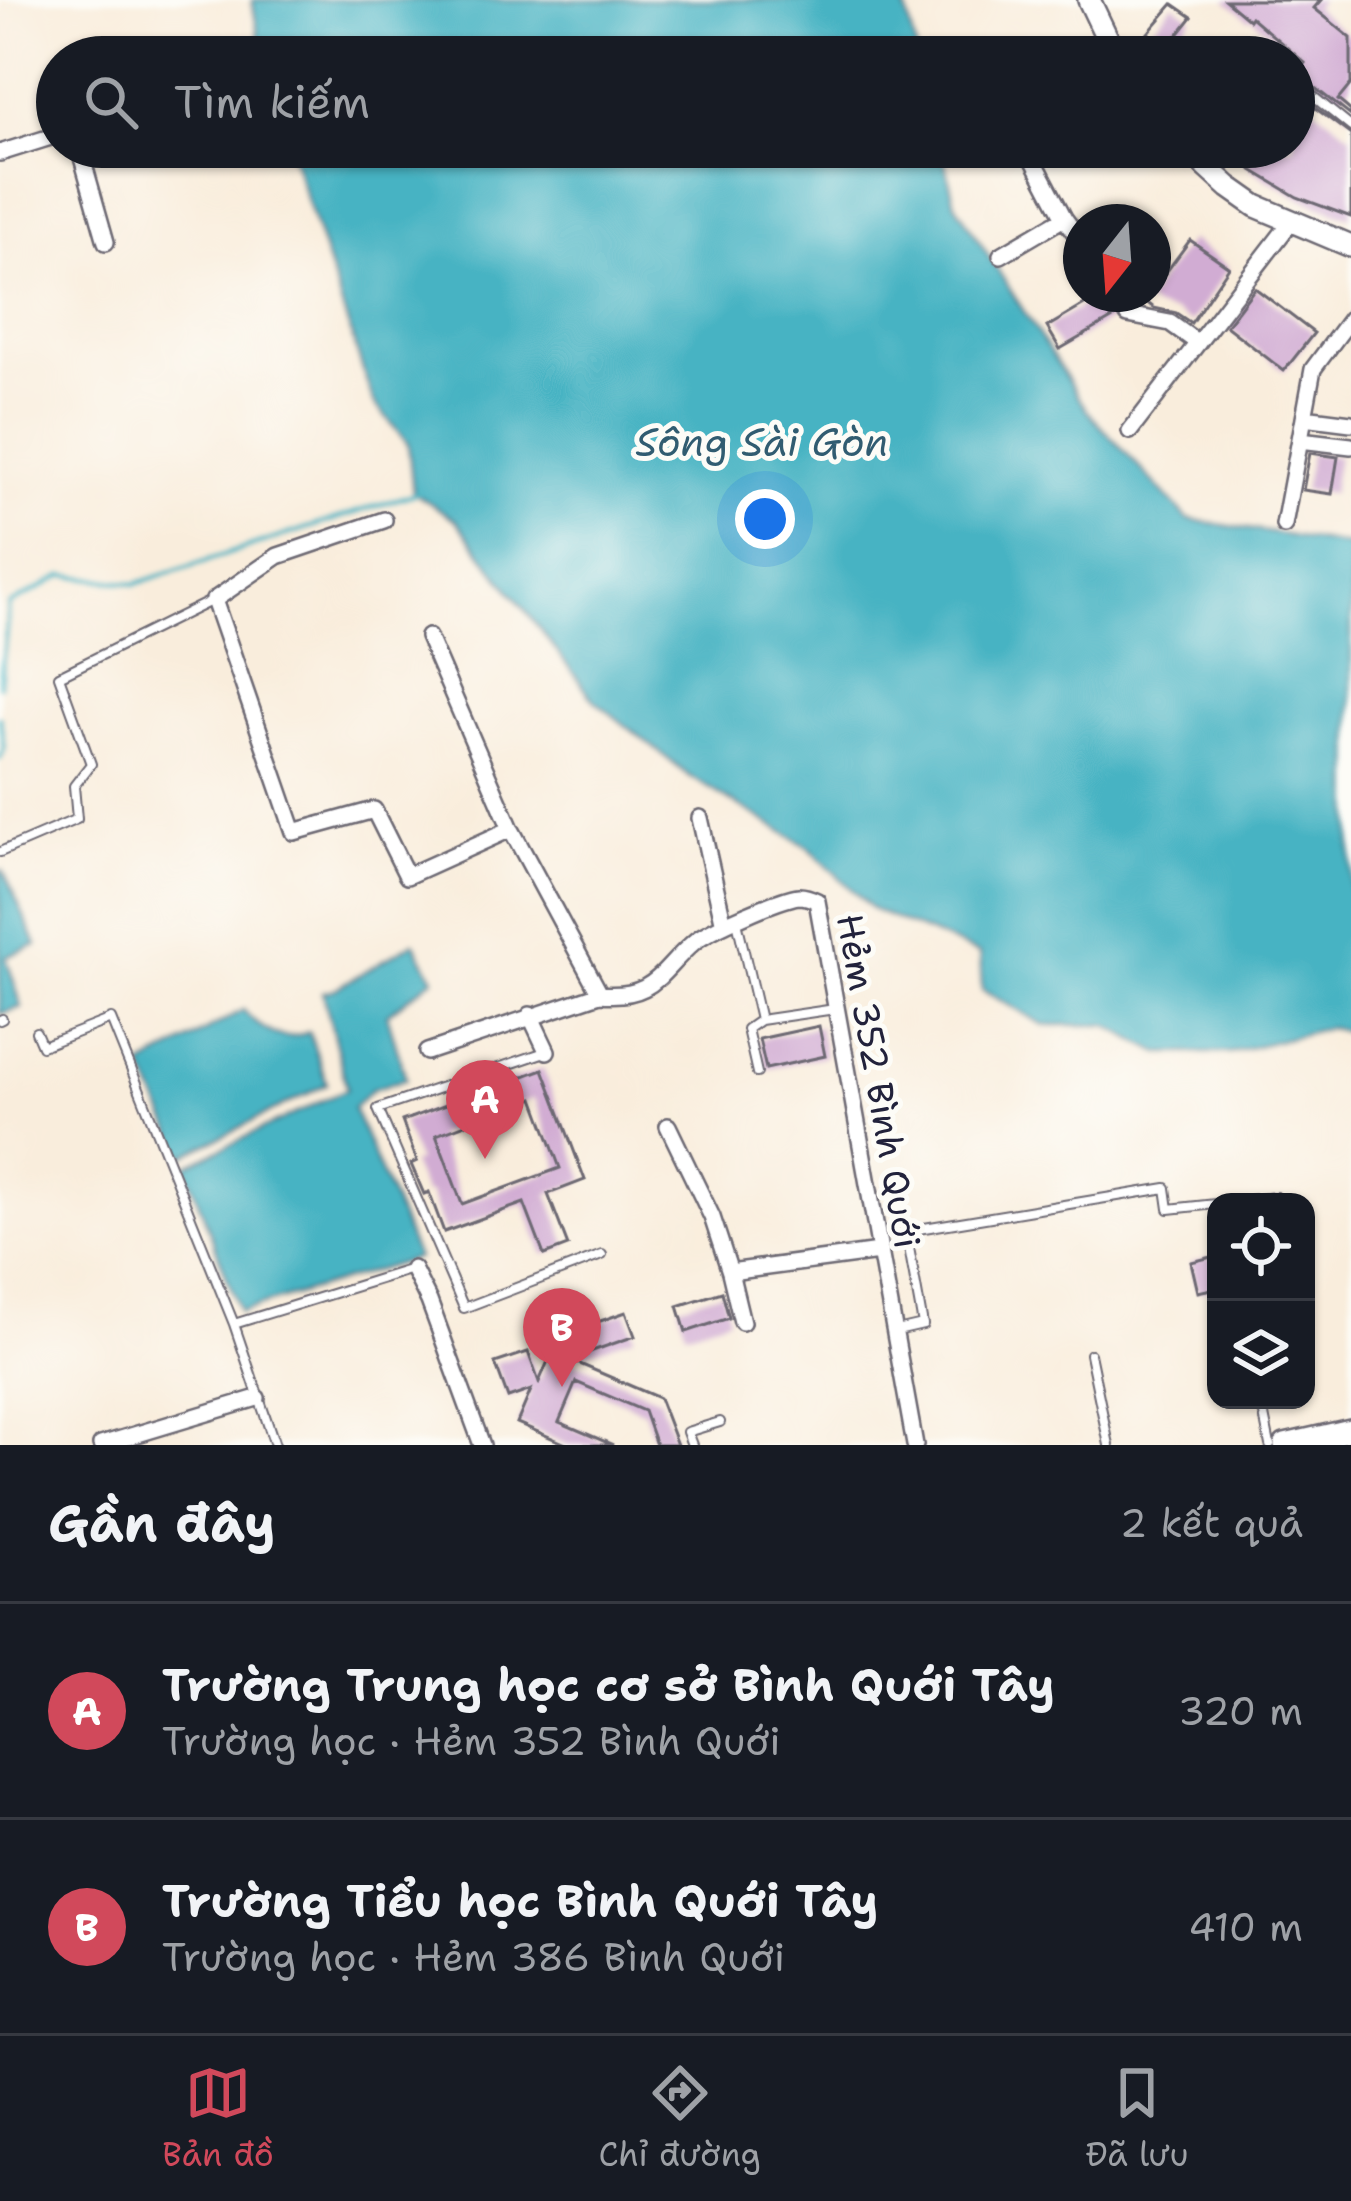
<!DOCTYPE html>
<html lang="vi">
<meta charset="utf-8">
<style>
:root{--surface:#171b24;--page:#20242c;--text:#f1f3f6;--muted:#9ea1a6;--line:#363941;--accent:#d1495b}
body{margin:0;font-family:"Shantell Sans",sans-serif;background:var(--page);color:var(--text)}
.controls{position:absolute;right:36px;bottom:36px;display:grid;overflow:hidden;border-radius:24px;box-shadow:0 3px 9px #0004}
.controls button{width:108px;height:108px;display:grid;place-items:center;padding:0;border:0;border-bottom:3px solid var(--line);background:var(--surface);color:var(--text);font:60px sans-serif}
.compass{position:absolute;left:1063px;top:204px;width:108px;height:108px;border-radius:50%;background:var(--surface);box-shadow:0 3px 9px #0004;rotate:197deg}
.you{position:absolute;left:765px;top:519px;width:42px;height:42px;margin:-30px;border:9px solid #fff;border-radius:50%;background:#1a73e8;box-shadow:0 0 0 18px #1a73e833}
.badge{display:grid;place-items:center;width:78px;height:78px;border-radius:50%;background:var(--accent);color:#fff;font-size:39px;font-weight:700}
.pin{position:absolute;translate:-50% -99px;filter:drop-shadow(0 3px 6px #0008)}
.pin::after{content:'';position:absolute;top:63px;width:42px;height:36px;background:inherit;clip-path:polygon(0 0,100% 0,50% 100%)}
.list{margin:0;padding:0;list-style:none}
h2{display:flex;justify-content:space-between;align-items:center;height:156px;margin:0;padding:0 48px;font-size:51px}
h2 small{font-size:39px;font-weight:400;color:var(--muted)}
.list li{display:grid;grid-template-columns:78px 1fr auto;gap:36px;align-items:center;box-sizing:border-box;height:216px;padding:0 48px;border-top:3px solid var(--line)}
.list b{display:block;font-size:45px;white-space:nowrap}
.list p{margin:0;font-size:39px;white-space:nowrap;color:var(--muted)}
.list em{font-size:39px;font-style:normal;color:var(--muted)}
.icon{flex:none;width:66px;height:66px;fill:none;stroke:currentColor;stroke-width:2;stroke-linecap:round;stroke-linejoin:round}
.map{position:relative;flex:none;width:1351px;height:1445px;overflow:hidden}
.search{position:absolute;background:var(--surface);box-shadow:0 3px 9px #0004;left:36px;right:36px;top:36px;height:132px;display:flex;align-items:center;gap:30px;box-sizing:border-box;padding:0 42px;border-radius:66px;color:var(--muted);font-size:45px}
.sheet{height:588px;background:var(--surface)}
nav{display:flex;justify-content:space-around;align-items:center;box-sizing:border-box;height:168px;border-top:3px solid var(--line);background:var(--surface);font-size:33px;color:var(--muted)}
nav a{display:grid;justify-items:center;gap:6px}
nav .on{color:var(--accent)}
.map>svg:first-child{display:block}
</style>
<div class="map">
<svg width="1351" height="1445" viewBox="0 0 1351 1445">
<rect width="100%" height="100%" fill="#fdfcf7"/>
<filter id="ink" filterUnits="userSpaceOnUse"><feTurbulence type="fractalNoise" baseFrequency=".00833" numOctaves="2"/><feDisplacementMap in="SourceGraphic" scale="24" xChannelSelector="R" yChannelSelector="G"/><feConvolveMatrix kernelMatrix="1 2 1 2 8 2 1 2 1" color-interpolation-filters="sRGB"/></filter>
<filter id="wash" filterUnits="userSpaceOnUse"><feTurbulence type="fractalNoise" baseFrequency=".004" numOctaves="4" result="noise"/><feDisplacementMap in="SourceGraphic" scale="48" xChannelSelector="R" yChannelSelector="G"/><feGaussianBlur stdDeviation="2.7" result="paint"/><feColorMatrix in="noise" values="0 0 0 0 0 0 0 0 0 0 0 0 0 0 0 0 0 1.4 0 .05"/><feComposite in="paint" operator="in"/></filter>
<g filter="url(#wash)">
<rect width="100%" height="100%" fill="#f9eddc"/>
<!-- water -->
<path fill="#47b3c3" stroke="#346a7f" stroke-width="3" d="M252,0h652l14,57h-656z
M289,147h652l14,56 133,209 100,107 163,27v487l-21,-6 -101,26h-70l-52,-28h-63l-62,-35 -2,-36 -107,-44 -65,-63 -119,-71 -95,-76 -138,-180 -43,-28 -5,-48 -35,-43z
M3,870l34,75 -31,12 16,50 -22,7v-143z
M414,942l20,36 -47,36 19,65 -34,10 -19,19 64,150 -177,54 -55,-146 162,-77 -24,-97 12,-3z
M243,1010c20,22 37,33 66,22l18,52 -144,72 -41,-89z"/>
<g fill="none" stroke-linecap="round" stroke-linejoin="round">
<!-- stream -->
<path stroke="#47b3c3" stroke-width="4.5" d="M0,686l9,-81 55,-30 71,9 281,-91
M0,717l4,31 -4,11"/>
</g>
<g id="blocks">
<!-- building -->
<path fill="#d1acd3" fill-rule="evenodd" d="M1225,0h96l-7,8 37,30v46l-13,16 13,11v5l-54,-42 8,-11 -54,-46 -2,3z
M1173,4l19,13 -32,40h-6l-18,-10z
M1294,92l57,43v82l-54,-20 -45,-27 -14,-23h56z
M1190,240l39,27 -38,56 -15,-10 -22,-5 -9,-7 8,-7v-4z
M1255,288l59,45 -30,38 -58,-45z
M1103,294l12,23 -55,32 -13,-22z
M1310,453l28,4 -6,37 -29,-4z
M819,1026l6,30 -59,13 -7,-30z
M543,1069l42,111 -37,14 20,52 -24,9 -20,-52 -80,29 -15,-40 -5,2 -13,-30 6,-3 -15,-40zM534,1098l26,70 -98,36 -26,-69z
M1216,1256v32l-18,4 -7,-30z
M722,1292l7,26 -43,14 -8,-26z
M626,1312l9,24 -54,19 -9,-24z
M528,1352l11,30 13,-30 107,46 18,47h-21l-12,-34 -68,-29 -17,40 54,23h-45l-51,-22 14,-33 -23,8 -13,-35z"/>
</g>
</g>
<g filter="url(#ink)">
<use href="#blocks" fill-opacity="0" stroke="#6d6973" stroke-width="3"/>
<g fill="none" stroke-linecap="round" stroke-linejoin="round">
<!-- service casing -->
<g stroke="#6d6973" stroke-width="12">
<path id="service" d="M1294,81l57,46
M1212,169l18,-22
M0,852l77,-33 -3,-33 17,-22 -32,-88 154,-76
M737,921l23,99 75,-11
M0,1020l2,-1
M36,1032l6,14 69,-27 123,305 178,-55
M545,1052l-167,57 86,199 138,-53
M757,1073l-10,-44 13,-9
M1231,1202l45,-5 2,5
M234,1324l41,121
M897,1331l26,-6 -17,-94 260,-43 3,21 47,-5
M1090,1354l19,91
M1261,1400l9,45
M692,1445l-5,-13 33,-10"/>
</g>
<!-- minor casing -->
<g stroke="#6d6973" stroke-width="20">
<path id="minor" d="M79,147l27,95
M1028,149l36,69 17,23
M0,153l57,-18
M1001,255l63,-37
M1116,294l12,21 42,8 28,20
M1304,417l47,6
M1130,431l161,-209
M1300,440l51,6
M384,520l-106,36 -64,44 80,232 80,-22 33,66 104,-47
M1284,525l29,-156 38,-51
M428,637l83,192 89,165c55,5 59,-22 94,-52 13,-12 87,-44 105,-46 5,0 12,2 18,5l98,544
M700,818l24,107
M530,1015l17,36
M427,1052l173,-58
M668,1126l44,91 18,55
M413,1269l16,32 53,144
M742,1322l-12,-50 149,-20
M101,1445l156,-47"/>
</g>
<!-- secondary casing -->
<g stroke="#6d6973" stroke-width="26">
<path id="secondary" d="M1089,0l27,57
M1185,147l44,40 27,19 95,40
M1285,1445l66,-15"/>
</g>
<!-- service -->
<use href="#service" stroke="#fff" stroke-width="8"/>
<!-- minor -->
<use href="#minor" stroke="#fff" stroke-width="15"/>
<!-- secondary -->
<use href="#secondary" stroke="#fff" stroke-width="21"/>
</g>
</g>
<g text-anchor="middle" stroke-width="10" stroke-linejoin="round" paint-order="stroke">
<!-- street labels -->
<g font-size="36" fill="#22223b" stroke="#fdfcf7">
<text transform="translate(879 1081) rotate(80)" y="13">Hẻm 352 Bình Quới</text>
</g>
<!-- water labels -->
<g font-size="39" font-style="italic" fill="#315c71" stroke="#fdfcf7">
<text x="762" y="456">Sông Sài Gòn</text>
</g>
</g>
</svg>
<div class="controls">
<button><svg class="icon" aria-label="locate" viewBox="0 0 24 24"><circle cx="12" cy="12" r="6"/><path d="M12 2v4M12 18v4M2 12h4M18 12h4"/></svg></button>
<button><svg class="icon" aria-label="layers" viewBox="0 0 24 24"><path d="M12 4l9 5-9 5-9-5zM3 14l9 5 9-5"/></svg></button>
</div>
<svg class="compass" viewBox="-18 -18 36 36"><path d="M0-13l5 13h-10z" fill="#e53935"/><path d="M0 13l5-13h-10z" fill="#9ea1a6"/></svg>
<div class="you"></div>
<div class="pin badge" style="left:485px;top:1159px">A</div>
<div class="pin badge" style="left:562px;top:1387px">B</div>
<div class="search"><svg class="icon" aria-label="search" viewBox="0 0 24 24"><circle cx="10" cy="10" r="6"/><path d="M15 15l6 6"/></svg>Tìm kiếm</div>
</div>
<section class="sheet">
<h2>Gần đây<small>2 kết quả</small></h2>
<ul class="list">
<li><span class="badge">A</span><div><b>Trường Trung học cơ sở Bình Quới Tây</b><p>Trường học · Hẻm 352 Bình Quới</p></div><em>320 m</em></li>
<li><span class="badge">B</span><div><b>Trường Tiểu học Bình Quới Tây</b><p>Trường học · Hẻm 386 Bình Quới</p></div><em>410 m</em></li>
</ul>
</section>
<nav>
<a class="on"><svg class="icon" aria-label="map" viewBox="0 0 24 24"><path d="M3 6l6-2 6 2 6-2v14l-6 2-6-2-6 2zM9 4v14M15 6v14"/></svg>Bản đồ</a>
<a><svg class="icon" aria-label="directions" viewBox="0 0 24 24"><path d="M12 3l9 9-9 9-9-9zM9 14v-3h6M13 9l2 2-2 2"/></svg>Chỉ đường</a>
<a><svg class="icon" aria-label="saved" viewBox="0 0 24 24"><path d="M7 4h10v16l-5-4-5 4z"/></svg>Đã lưu</a>
</nav>
